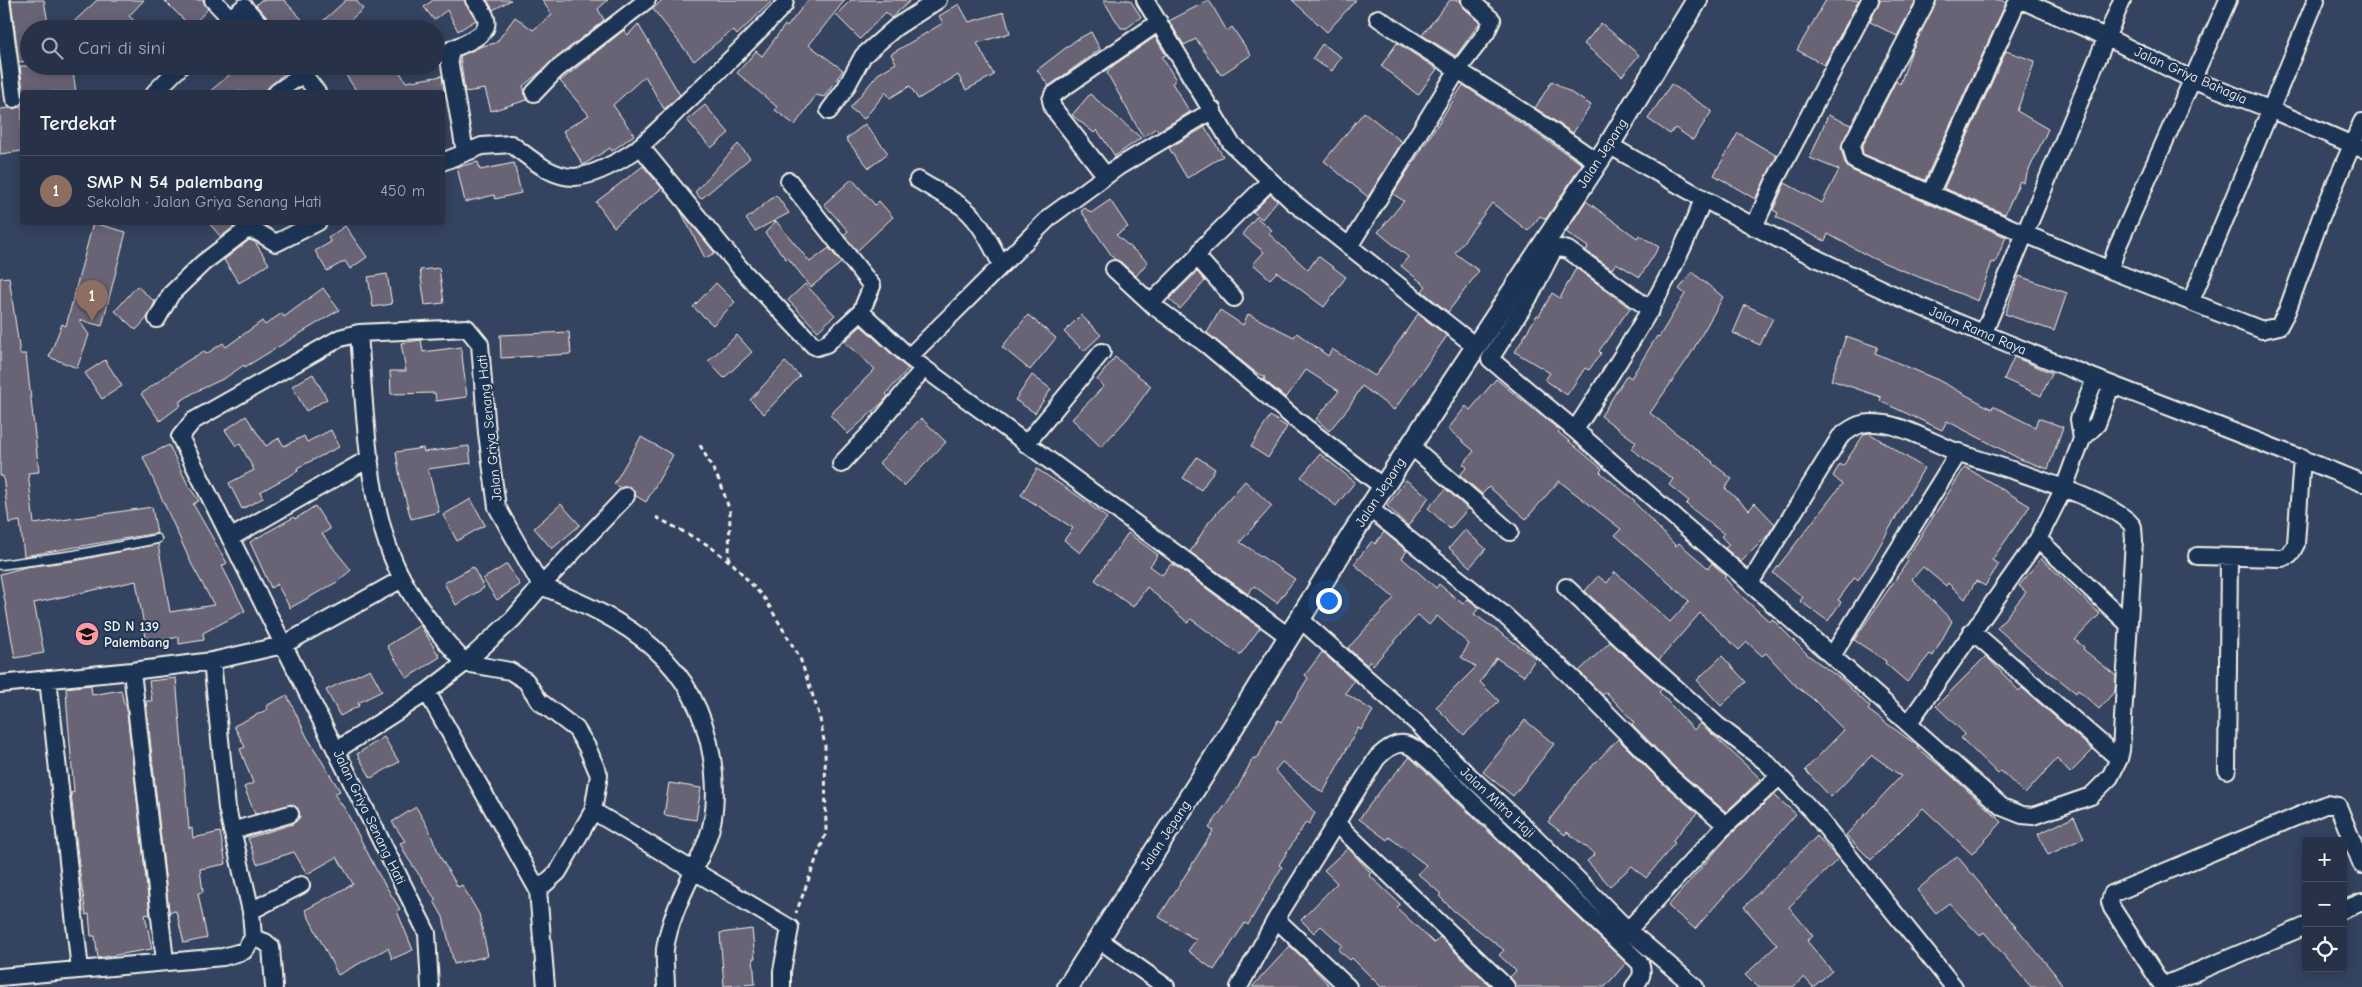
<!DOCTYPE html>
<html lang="id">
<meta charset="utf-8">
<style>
:root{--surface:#273248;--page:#2f3a4f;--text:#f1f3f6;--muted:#a4aab4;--line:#434d60;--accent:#ff9aa2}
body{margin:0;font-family:"Comic Neue",sans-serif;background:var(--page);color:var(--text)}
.controls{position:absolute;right:15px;bottom:15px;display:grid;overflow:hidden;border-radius:5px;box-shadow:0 2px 12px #0003}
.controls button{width:45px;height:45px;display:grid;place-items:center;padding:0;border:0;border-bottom:1px solid var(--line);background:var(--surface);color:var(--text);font:25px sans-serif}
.you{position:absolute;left:1328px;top:600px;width:18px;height:18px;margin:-12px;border:4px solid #fff;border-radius:50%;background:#1a73e8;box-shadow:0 0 0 8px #1a73e833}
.badge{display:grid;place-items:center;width:32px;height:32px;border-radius:50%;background:var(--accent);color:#fff;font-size:16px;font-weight:700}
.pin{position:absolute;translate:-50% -41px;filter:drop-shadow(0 1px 2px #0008)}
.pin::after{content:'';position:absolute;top:26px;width:18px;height:15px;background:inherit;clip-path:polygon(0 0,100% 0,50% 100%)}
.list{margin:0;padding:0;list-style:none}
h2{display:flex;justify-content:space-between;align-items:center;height:65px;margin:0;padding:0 20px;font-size:21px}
h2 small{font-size:16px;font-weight:400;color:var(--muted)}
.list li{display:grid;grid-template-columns:32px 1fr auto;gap:15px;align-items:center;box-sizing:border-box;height:70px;padding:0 20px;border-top:1px solid var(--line)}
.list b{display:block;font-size:19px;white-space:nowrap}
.list p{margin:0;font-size:16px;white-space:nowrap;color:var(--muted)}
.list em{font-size:16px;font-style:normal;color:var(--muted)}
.icon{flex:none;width:28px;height:28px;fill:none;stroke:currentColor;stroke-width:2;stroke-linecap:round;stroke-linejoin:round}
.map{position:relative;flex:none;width:2362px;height:987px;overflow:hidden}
.search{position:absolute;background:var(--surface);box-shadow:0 2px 12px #0003;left:20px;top:20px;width:425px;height:55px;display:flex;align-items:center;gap:12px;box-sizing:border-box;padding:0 18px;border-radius:28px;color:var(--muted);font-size:19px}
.panel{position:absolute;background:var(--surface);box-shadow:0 2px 12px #0003;left:20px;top:90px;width:425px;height:135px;border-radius:5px}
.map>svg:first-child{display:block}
</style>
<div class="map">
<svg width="2362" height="987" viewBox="0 0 2362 987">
<rect width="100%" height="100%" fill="#344360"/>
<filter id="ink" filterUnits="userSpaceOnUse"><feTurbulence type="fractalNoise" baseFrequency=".02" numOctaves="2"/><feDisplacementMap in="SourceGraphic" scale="10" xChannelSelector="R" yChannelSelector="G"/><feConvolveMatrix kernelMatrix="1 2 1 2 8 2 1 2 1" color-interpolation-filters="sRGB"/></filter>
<g filter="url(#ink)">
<!-- building -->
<path fill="#696476" stroke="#f4f1e8" d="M11,0h33l5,29h-20v32l-10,1z
M97,0h47l-15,16 15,13h-78z
M164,0h39l5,9 -17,18z
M261,0h23l27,29h-37l-3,-7 -15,-17z
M346,0h10l7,9 -23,20h-26z
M433,0h31l12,20 -18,11 -11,-21 -13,10 -10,-13z
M487,0h24l-18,10z
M542,0h66l-10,9 6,11 -81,66 4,14 -36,11 -6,-22 -20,3 -5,-36 22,-10 14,-3 19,-26 18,13 19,-15z
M662,0h111l-36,35 -4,-5 -39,31 -41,-52z
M808,0h37l-36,45 34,25 -19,27 -8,-2 -21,30 -20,-15 2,-3 -40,-34 19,-22 6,5 23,-31 2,2z
M851,0h60l-20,18 -5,-6 -26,27 -24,-24z
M1103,0h27l11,17 -14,11h-6z
M1209,0l18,31 5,-4 19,28 -30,20 -25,-36 -12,6 -15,-24z
M1292,0h64l-29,32z
M1450,0h10l3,7 17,15 -24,34 -34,-21z
M1826,0h33l-35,65 -27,-15z
M1880,0h36l-19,36 -27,-14z
M1937,0h64l5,3 -81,177 -62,-26 -1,-7 34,-66 4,3 12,-34z
M959,4l10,18 35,-10 6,21 -33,10 17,32 -28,15 -8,-15 -40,24 -8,-13 -20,12 -4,-6 -22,27 -14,-11 28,-34 18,-11 -5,-9 52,-31 -4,-7z
M243,21l7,8h-17l4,-3z
M1601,23l38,32 -17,21 -38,-32z
M638,24l42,71 -16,14 -19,-33 -32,29 21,30 -22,16 -2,-3 -27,17 -20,-34 26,-16 -29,-34 64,-51 4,5z
M1091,32l9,17 -51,37 -12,-16 39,-30z
M1155,37l11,18 -4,2 14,23 -4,3 18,29 -32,19 -2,-3 -13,9 -36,-64 7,-8z
M1397,43l40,26 -19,26 -37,-29z
M1322,44l19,13 -9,14 -20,-12z
M2006,51l29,10 -18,50 31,18 -25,54 -3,-2 -15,33 -61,-26z
M20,66h49v7l4,-1 3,20h-53z
M240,66h47l1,4 -25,22h-54z
M340,66h56l10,16 36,-6 3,20h-3v-4h-85z
M1552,81l39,24 -18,28 -38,-25z
M1671,84l41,27 -19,29 -18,-12 -5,6 -22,-15z
M1463,85l119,79 -36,55 -6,-3 -12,15 -36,-28 -37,50 24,18 -31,41 -26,-21 4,-5 -25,-20 7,-9 -30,-25 26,-31 -11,-7z
M1090,94l51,44 -26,18 -18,-26 -3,3 -22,-18z
M705,105l24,28 -18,15 -24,-28z
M22,107v44l-22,3v-45z
M1364,112l38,30 -34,55 -44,-36z
M1828,115l23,10 -10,23 4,16 6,6 155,67 -11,26 -3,-1 -14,39 -106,-43 -44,-24 -3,7 -49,-24 2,-4 -5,-3 12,-27 37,20 17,-33 -29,-12z
M865,124l23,29 -19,15 -23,-29z
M1205,127l18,29 -36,22 -18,-30z
M1738,133l39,23 -22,43 -41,-24z
M738,144l12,14 -49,41 -6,-7z
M478,162l2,8 34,-7 7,30 -26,6 -1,-4 -29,7 -8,-35z
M643,166l19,22 -48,39 -18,-25z
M852,179l23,26 4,-4 14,16 -36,34 -13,-16 4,-4 -24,-27z
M1271,194l6,7 -15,18 -9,-7z
M776,195l13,18 -34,18 -9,-12z
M1110,200l18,27 -12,8 32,27 -12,14 -15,-14 -7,-3 -33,-48 4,-3 6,5z
M1586,201l51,37 2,-3 20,12 -19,30 -24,-14 -4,6 -26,-18 2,-4 -22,-15z
M680,210l35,43 -10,5z
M1256,217l16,13 -3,4 39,36 10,-14 28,21 -22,30 -47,-35 -7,7 -17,-15 11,-12 -22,-18z
M776,221l34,41 19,-14 12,15 -30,24 -23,-29 -2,1 -21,-26z
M208,222h28l1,2 -16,13z
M93,223l33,9 -24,94 -23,-6 10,15 -12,33 -28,-11 13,-33 4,2z
M345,226l22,31 -17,12 -5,-8 -18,10 -12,-20 16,-9 -3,-4z
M249,240l6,2 14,22 -30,19 -15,-23z
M439,268l5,35 -19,2 -5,-35z
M1576,268l54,40 -31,43 2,2 -12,17 -4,-2 -18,27 -22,-15 5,-7 -35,-21 22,-37 2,1 13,-23 8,5z
M1197,272l8,9 -25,28 -11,-10z
M1692,272l31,25 -34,60 -39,56 63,49 -1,1 20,16 -7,9 24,22 6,-7 20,21 -8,12 -26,26 -16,-14 4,-3 -8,-9 3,-2 -38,-30 3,-3 -20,-16 4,-6 -42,-30 5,-7 -35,-26 26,-41 4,3 26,-42 2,1 26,-43 -6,-5z
M387,274l5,30 -19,3 -5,-30z
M2019,276l48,17 -13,38 -49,-17z
M9,277l11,77h6l13,118 -11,1 6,51 118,-17 5,26 -133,23 -4,-35 -11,2 -6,-47h-3v-198z
M716,283l19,19 -22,23 -20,-18z
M805,284l30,31 -17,16 -30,-31z
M137,286l18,16 -8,16 -11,12 -21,-19z
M323,288l16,22 -94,57 -1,-2 -19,13 -30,14 -16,10 2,3 -21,16 -19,-27 43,-31 20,-12 2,3 17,-11 3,4 36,-26 3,4 17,-12 2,4z
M1745,305l28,13 -13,27 -27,-12z
M1220,310l23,15 5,-11 46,23 3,-4 31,23 4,-7 43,27 43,-62 29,22 -53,74 -32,-24 -13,21 -20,24 -13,-12 23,-28 -33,-21 -20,28 -22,-18 1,-3 -11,-6 -47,-38z
M1028,315l28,23 -26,32 -28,-23z
M1081,315l20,20 -17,16 -20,-19z
M861,326l47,43 -22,25 2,2 -5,6 -35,32 -18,-19 45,-46 -31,-27z
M569,332l2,22 -70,4 -1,-23z
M737,335l15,17 -28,26 -16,-17z
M1846,336l32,11 -3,6 63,27 54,29 1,-3 42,21 3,-9 25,9 -15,42 -28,-10 -73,-38 -5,9 -62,-29 1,-4 -50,-17z
M421,340l2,12 38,-5 6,50 -31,4 -1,-8 -44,1 -1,-23h16l-5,-28z
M1115,357l36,29 -24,33 -26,28 -29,-28 32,-33 -7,-6z
M2014,357l38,16 -11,23 -37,-17z
M105,360l17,26 -20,13 -17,-26z
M785,362l15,14 -36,38 -14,-14z
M313,374l14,25 -21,12 -14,-25z
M1032,375l19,14 -16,24 -20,-13z
M1496,379l57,46 7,5 -2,2 44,37 -2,3 35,29 -1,1 42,44 3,-3 29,25 4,-5 14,13 -2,1 11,13 35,32 2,-3 36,36 34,25 28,27 -2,3 50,36 -1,2 28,22 57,52 -30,32 -49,-46 -52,52 -25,-25 55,-59 -29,-21 -41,42 -26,-27 39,-40 -31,-31 -16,-12 -31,-34 -4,3 -15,-14 -8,8 -39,-37 -41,47 -74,-69 13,-15 9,7 8,-11 55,50 19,-21 -74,-66 6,-6 -62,-48 -33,38 -37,-32 -7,7 -22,-19 7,-8 -4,-3 11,-13 -26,-22 18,-23 4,4z
M246,416l20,30 13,-8 5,8 20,-10 3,6 24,-12 8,17 -42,21 1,3 -38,21 3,6 -21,11 -13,-26 25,-13 -14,-26 -4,2 -11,-16z
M1270,416l17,11 -19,31 -17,-11z
M921,418l25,24 -42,44 -25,-23z
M1869,433l55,35 -53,93 -13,19 -3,-3 -17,23 3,2 -13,19 -28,-20 3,-4 -30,-24 69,-89 -9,-8 7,-12 3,2 21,-32z
M641,437l32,18 -27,47 -10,-6 -4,-8 -4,-2 -7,2 -7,-4z
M169,445l19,40 11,16 -6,3 34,59 -5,3 23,45 -42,22 1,7 -25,4v-7l-32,6 -11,-62 -102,22 10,50 -29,5 -15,-84 26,-7 49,-6 83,-17 12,68 44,-7 -22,-40 -49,-108z
M469,446l2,17 -43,6 11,43 -28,7 -11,-41 -4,-26 27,-4 1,4z
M1320,454l35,28 -19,24 -35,-29z
M1197,457l18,12 -14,21 -18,-12z
M1965,467l65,39 -38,54 7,4 -14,22 -9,-5 -11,18 -17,-16 -2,3 -23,-19 -11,12 40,42 -19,35 -3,-2 -23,28 -22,-19 1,-2 -32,-21 54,-79 -2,-2z
M1037,469l44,29 26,20 -27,35 -16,-13 9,-12 -52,-33z
M1406,480l23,17 -21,29 -21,-20z
M1245,481l27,25 -32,36 55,37 -18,24 -23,-17 -6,8 -58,-42 19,-30z
M1446,489l22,20 -18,20 -22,-21z
M471,499l14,26 -28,16 -14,-26z
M561,504l19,21 -28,24 -18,-21z
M315,506l15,23 -8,5 29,36 -14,12 -47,26 -13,-24 -6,4 -21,-46 44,-25 1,2z
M1465,530l21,19 -16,18 -21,-19z
M1384,532l23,19 -5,7 34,30 3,-4 24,20 5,-5 11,9 -5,6 62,44 -12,18 -28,-18 -16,24 19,19 -35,34 -28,-28 40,-40 -15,-10 8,-13 -32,-28 -8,9 -11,-10 -45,50 -3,-4 -3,4 -19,-17 46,-50 -40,-34 18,-23 3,3z
M1128,533l30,22 -8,11 12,9 9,-11 9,5 80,59 -20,27 -49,-36 -3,4 -41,-36 -14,20 -38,-27z
M2041,558l59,56 -25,26 9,7 -1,2 33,27 -1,15 -16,18 -21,-19 -2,3 -53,-42 -26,-23 29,-36 -7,-6z
M507,564l13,21 -23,15 -14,-21z
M473,567l11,21 -28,17 -12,-22z
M420,625l20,32 -33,21 -20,-32z
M1610,642l52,47 -3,3 35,38 6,-7 61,56 -35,33 -51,-44 -43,-44 2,-2 -28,-30 -4,3 -23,-24z
M1322,652l32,29 -9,12 28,18 -12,19 -3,-2 -35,65 -41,-31 -7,8 40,43 -6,11 -3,-2 -27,43 3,2 -34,58 -3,-2 -31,47 -26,-19 8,-11 -37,-23 54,-86 -4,-3 29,-41 15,-29 4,1 21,-39 3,2 27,-44 -3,-3z
M1722,656l24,26 -25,24 -24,-26z
M1986,656l33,35 3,-3 71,62 -23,23 -13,-14 -32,35 -24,-23 -3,3 -37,-36 4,-4 -29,-28z
M370,669l12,22 -24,12 1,3 -19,10 -14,-26z
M176,678l13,151 3,-1 1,10 27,-6 6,32 -26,5 3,23 -5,1 9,45 -23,5 -8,-32 -7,1 -23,-211h6l-3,-20z
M91,685l1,10 29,-5 3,14h2l24,210 -5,1 7,34 -54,9 -3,-22h-4l-2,-22 -3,1 -6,-41 -9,-81 3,-1 -7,-84 -1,-20z
M287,695l20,42 33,54 -6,3 11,15 34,66 21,34 -3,2 16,39 -21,9 -4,-11 -50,27 -33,-65 48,-26 -16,-27 -30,17 -13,-22 -37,12 -9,-26 45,-14 7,-7 -1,-6 -7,-7 -37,10 -11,-27 9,-4 -13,-34 5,-2 -11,-21 34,-17 -2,-3z
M1525,720l29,24 -41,52 -30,-24z
M384,737l15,25 -28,16 -14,-24z
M1618,739l43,43 36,31 -25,28 3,2 -29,35 -14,-12 -22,20 -23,-25 8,-7 -28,-22 -2,3 -17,-13 30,-41z
M1410,757l216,206 -21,24h-89l-6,-10 6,-6 -17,-16 5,-5 -50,-39 -15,-15 2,-2 -23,-20 8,-9 -37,-28 -2,3 -28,-21 25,-33z
M669,783l32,5 -5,32 -32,-5z
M1774,795l22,19 -101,115 -27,-23 61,-70z
M416,807l10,17 16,36 16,27 4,-2 17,29 9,42 -34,8 -11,-47 -9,-16 2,-1 -29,-43 -7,-14 5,-2 -13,-19z
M2074,817l10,21 -36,17 -10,-21z
M1817,836l21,23 -49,48 24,29 -6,5 25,30 -19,16 -9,-10 -11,10h-36l-12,-12 32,-30 -33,-38z
M1348,848l23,25 -2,2 31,29 -3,4 37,35 6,-6 51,50h-110l-29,-29 -2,2 -12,-10 4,-5 -21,-19 -7,7 -13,-13 36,-37 -13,-13z
M1957,856l98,118 8,13h-32l-47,-55 -4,4 -31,-33 -13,10 -19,-23z
M752,929l3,29h-2l2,26 -31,2 -4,-53z
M1290,946l18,17 23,24h-79z"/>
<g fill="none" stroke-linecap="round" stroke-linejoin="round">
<!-- service casing -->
<g stroke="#f4f1e8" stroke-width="11">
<path id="service" d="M0,565l74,-10 83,-16"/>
</g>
<!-- minor casing -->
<g stroke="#f4f1e8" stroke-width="20">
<path id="minor" d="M1,0l13,99
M213,0l17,18 14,-11 20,22
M1145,0l86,143 62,59 181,143
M1927,0l-76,146 4,15 255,109
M2021,0l85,37 85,42 81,31 90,39
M2228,0l-112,250 -6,20 152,60 17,-4 8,-15 34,-94 41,-95
M1378,18c73,49 148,93 219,144
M219,29l11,-11
M297,66l20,26
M155,92l26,-26
M277,92l26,-18
M534,93l22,-23 91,-70
M829,111l16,-22 18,-33 33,-29 42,-27
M1609,145c75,43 151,87 230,124 170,82 349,142 523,214
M640,146l100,122 73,77 4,2 9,-3 35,-32
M465,152l-16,-93 3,-10c28,-12 49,-20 22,-49
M442,162l40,-16 29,-2c18,13 39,33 63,33 19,-1 44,-15 59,-25 17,-13 33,-30 48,-45 35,-33 70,-67 103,-102l1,-5
M1106,176l-53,-68 -2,-8 2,-5 106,-73
M918,180c13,8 25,14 37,22 22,12 35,40 46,62
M789,181l83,105 -11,26 48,45 379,279
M1931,192l87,-192
M1754,227l21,-47 95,-180
M1350,245l107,-174 29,-38 6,-13 -22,-20
M1114,269l41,38 52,38 88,74 88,68
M1234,298l-37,-41 7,-11 66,-65
M2191,301l125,-301
M1151,303l46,-46
M1651,310l-83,-60 -8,-2 -7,3 -23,45 -40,63 85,71 159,139c89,80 179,159 268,238l20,8 11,1 58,-20 19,-19 9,-18 2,-9 13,-209 -1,-14c-13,-26 -141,-63 -174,-74 -21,-8 -53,-26 -74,-29 -22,-3 -29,0 -45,13l-90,146
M157,319l14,-25 32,-31 43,-33 10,1 20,12 42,-21
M1984,332l138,-332
M359,333c6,75 7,181 44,247 16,30 39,58 62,83
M909,357l142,-141 67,-49 95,-57
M1575,430c48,-75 97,-148 128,-231
M2082,439l-3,-20 16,-40
M1026,444l76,-92
M1410,445l100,87
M841,464l32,-34 50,-61
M1369,508l134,106 66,61 99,100 58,50
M230,538l140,-80
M2038,539l90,85
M2197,556l85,2 8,-3 6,-11 6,-87
M541,586c86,34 155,72 171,172 4,26 5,57 -5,82 -14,37 -36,69 -42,109 -1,12 1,26 1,38
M1566,587l53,50 98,88 50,38 48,51 139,173
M1300,619l117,104 47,48 62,57 102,102 67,57
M1972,631l147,128
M1832,656l127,-204
M465,663l45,8 16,10 13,20 37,28 11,18 12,28 -6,36 -35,61 -20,18
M132,671l33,290
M48,679l32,291
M0,684l132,-13 80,-10 71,-16 119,-66
M427,692l111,198 8,97
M1908,724l130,-185 26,-51 18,-49 15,-15 14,-38
M337,750l90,-58 38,-29 48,-44 28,-33 85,-90
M2227,770l2,-213
M593,811l197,117 -8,43v16
M1336,823l170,164
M232,831l58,-17
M2343,910l19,-8
M251,911l50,-26
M1276,919l72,68
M2306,926l-141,59 -5,-3 -48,-74 -2,-6 2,-8 215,-90 11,2 24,59
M1628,930l94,-101 58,-53
M253,938l12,4 6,5 3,40
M1098,939l68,48
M0,977l223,-20 21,-6 9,-13 -2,-27 -24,-103 -15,-147
M430,987l-3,-54 -247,-496 13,-16 147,-83 19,-5 108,-5 13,16 7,89 10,74 44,79
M1239,987l37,-68 101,-161c27,-27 36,-11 60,10l203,195c4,11 1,15 -6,24"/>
</g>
<!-- tertiary casing -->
<g stroke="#f4f1e8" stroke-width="24">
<path id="tertiary" d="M1068,987l133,-208 152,-246 256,-388 88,-145"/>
</g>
<!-- path -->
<path stroke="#f4f1e8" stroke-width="3" stroke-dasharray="5 4" stroke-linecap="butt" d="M700,445l21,39 9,28 -1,48
M656,517l52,28 25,19 32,35 35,59 19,56 6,32 1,87 -30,80"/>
<!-- service -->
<use href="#service" stroke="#1d3557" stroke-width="8"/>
<!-- minor -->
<use href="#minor" stroke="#1d3557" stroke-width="16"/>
<!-- tertiary -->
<use href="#tertiary" stroke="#1d3557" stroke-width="20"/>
</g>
</g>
<!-- icons -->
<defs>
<g id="school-disc" transform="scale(1.25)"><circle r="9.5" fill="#ff9aa2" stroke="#1d3557"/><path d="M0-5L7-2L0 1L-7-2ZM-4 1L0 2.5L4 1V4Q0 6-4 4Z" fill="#111"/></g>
</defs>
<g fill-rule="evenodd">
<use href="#school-disc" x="87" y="634"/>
</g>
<g text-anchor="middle" stroke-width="4" stroke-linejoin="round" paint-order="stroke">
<!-- street labels -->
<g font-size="14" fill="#f4f1e8" stroke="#1d3557">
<text transform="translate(2191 75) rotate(24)" y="5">Jalan Griya Bahagia</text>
<text transform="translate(1602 153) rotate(-57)" y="5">Jalan Jepang</text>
<text transform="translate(1978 330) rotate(23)" y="5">Jalan Rama Raya</text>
<text transform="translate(489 428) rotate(-96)" y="5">Jalan Griya Senang Hati</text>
<text transform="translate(1380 492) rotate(-57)" y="5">Jalan Jepang</text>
<text transform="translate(1498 802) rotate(43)" y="5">Jalan Mitra Haji</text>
<text transform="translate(370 817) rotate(64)" y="5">Jalan Griya Senang Hati</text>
<text transform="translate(1165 835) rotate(-57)" y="5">Jalan Jepang</text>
</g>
<!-- poi labels -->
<g font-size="14" font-weight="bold" fill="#f4f1e8" stroke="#1d3557" text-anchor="start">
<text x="104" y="631">SD N 139<tspan x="104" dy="16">Palembang</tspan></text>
</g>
</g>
</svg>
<div class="controls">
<button>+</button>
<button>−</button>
<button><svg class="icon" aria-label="locate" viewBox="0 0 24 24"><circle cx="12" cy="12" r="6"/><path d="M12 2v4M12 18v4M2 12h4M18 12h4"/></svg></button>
</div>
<div class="you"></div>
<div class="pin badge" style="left:92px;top:321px;background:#8d6e63">1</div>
<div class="search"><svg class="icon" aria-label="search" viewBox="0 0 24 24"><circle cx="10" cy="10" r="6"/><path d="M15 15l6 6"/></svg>Cari di sini</div>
<section class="panel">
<h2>Terdekat<small></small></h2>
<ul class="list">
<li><span class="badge" style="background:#8d6e63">1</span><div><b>SMP N 54 palembang</b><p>Sekolah · Jalan Griya Senang Hati</p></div><em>450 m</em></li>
</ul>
</section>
</div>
